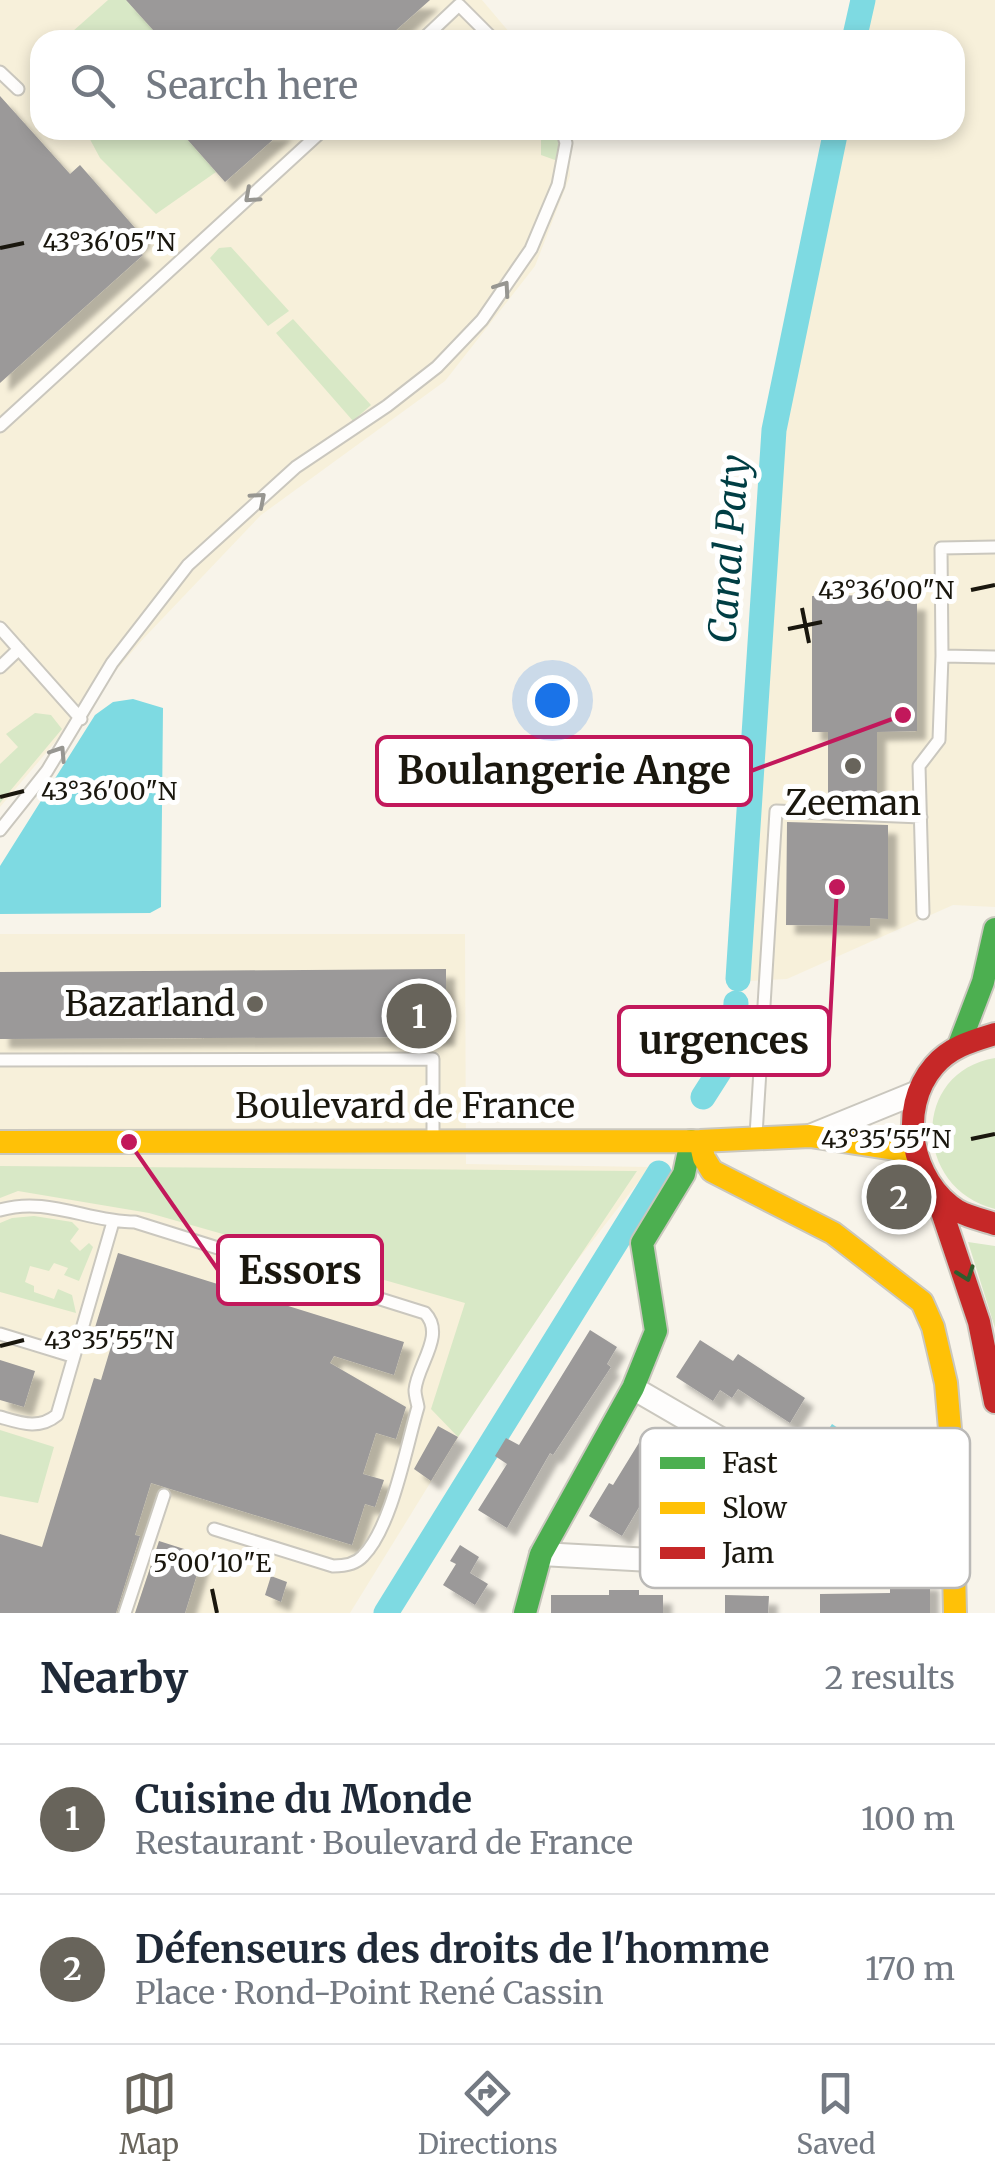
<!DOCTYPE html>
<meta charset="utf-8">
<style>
:root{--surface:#fff;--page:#f6f6f7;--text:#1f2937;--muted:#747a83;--line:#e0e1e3;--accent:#68645b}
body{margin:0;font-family:Merriweather,serif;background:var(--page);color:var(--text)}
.you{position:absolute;left:552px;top:700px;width:35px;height:35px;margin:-25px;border:8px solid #fff;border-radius:50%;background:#1a73e8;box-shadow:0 0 0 15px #1a73e833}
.badge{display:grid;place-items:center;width:65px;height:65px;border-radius:50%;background:var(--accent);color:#fff;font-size:32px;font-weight:700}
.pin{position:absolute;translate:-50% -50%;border:5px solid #fff;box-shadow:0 2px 10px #0006}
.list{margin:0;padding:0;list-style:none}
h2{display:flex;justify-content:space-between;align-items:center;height:130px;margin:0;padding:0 40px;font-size:42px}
h2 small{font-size:32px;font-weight:400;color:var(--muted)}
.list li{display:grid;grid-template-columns:65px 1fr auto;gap:30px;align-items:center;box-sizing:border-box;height:150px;padding:0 40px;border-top:2px solid var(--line)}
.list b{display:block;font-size:38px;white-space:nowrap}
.list p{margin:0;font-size:32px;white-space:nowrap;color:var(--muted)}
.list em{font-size:32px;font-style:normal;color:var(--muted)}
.icon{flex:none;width:55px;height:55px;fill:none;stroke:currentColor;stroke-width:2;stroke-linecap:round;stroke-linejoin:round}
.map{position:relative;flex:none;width:995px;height:1613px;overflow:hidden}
.search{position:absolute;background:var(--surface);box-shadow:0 5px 15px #0003;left:30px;right:30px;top:30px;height:110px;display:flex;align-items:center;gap:25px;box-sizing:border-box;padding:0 35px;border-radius:30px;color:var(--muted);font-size:38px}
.sheet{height:430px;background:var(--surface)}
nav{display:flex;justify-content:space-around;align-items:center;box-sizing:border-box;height:140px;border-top:2px solid var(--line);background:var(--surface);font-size:28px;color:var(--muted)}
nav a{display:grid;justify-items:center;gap:5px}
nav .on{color:var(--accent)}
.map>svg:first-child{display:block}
</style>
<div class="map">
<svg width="995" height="1613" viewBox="0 0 995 1613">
<defs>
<filter id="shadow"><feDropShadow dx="9" dy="9" stdDeviation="2.5" flood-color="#0004"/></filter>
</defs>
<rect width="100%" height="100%" fill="#f8f4ea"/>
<!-- built -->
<path fill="#f7f0da" d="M0,0h482l34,40h-476v90h529l1,46 -35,90 -90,115 -184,134 -119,125 -142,167z
M868,0h127v907l-42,-2 -166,74 -39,2 38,-552 59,-299h110v-90h-94z
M0,934h465l1,230 184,3 -120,154 -180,292h-350z"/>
<!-- green -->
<path fill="#d8e8c6" d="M108,0h18l36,40h-99z
M85,130h94l37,42 -60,42 -56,-56z
M536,130h20l5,28 -6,2 -14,-5v-18z
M231,247l58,64 -21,15 -58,-68 9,-10z
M293,319l78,86 -18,16 -77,-88z
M35,713l16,2 11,14 -62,74v-39l18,-17 -12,-13z
M995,1058v151c-82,-20 -85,-137 0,-151z
M0,1166l637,5 -179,266 -27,-28 34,-106 -316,-90 -131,-22 -18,7z
M34,1216l38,6 7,7 -9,12 10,10 9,-8 4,4 -14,34 -15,-6 4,-7 -14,-5 -5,8 -19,-5 -5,16 9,4v6l20,7 4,-10 14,6 4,18 -76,-21v-69l12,-5z
M968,1242l27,4v82z
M0,1430l54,17 -16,56 -38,-7z"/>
<!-- water -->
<path fill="#7edae2" d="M133,699l30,9 -2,199 -11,6 -150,1v-48l95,-151 18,-13z
M832,1424l12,8 -16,24 -12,-8z"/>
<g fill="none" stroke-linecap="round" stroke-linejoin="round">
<!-- canal -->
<path stroke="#7edae2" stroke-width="25" d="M854,40l9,-40
M738,979l36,-549 62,-300
M703,1097l30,-47 3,-47
M386,1613l273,-440"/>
</g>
<!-- building -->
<path fill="#9b9999" filter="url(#shadow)" d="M126,0h304l-45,40h-223z
M0,96l70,78 10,-9 63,72 -10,9 10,9 -143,128z
M179,130h105l-59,52z
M880,595v6h37v130l-40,1v74l-49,-2v-72h-16v-136z
M787,822l101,3v94l-18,-1v8l-84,-1z
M446,969v68l-446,2v-67z
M118,1253l286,89 -10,33 -60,-19 -4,7 76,44 -10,32 -20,-6 -13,41 21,6 -9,27 -10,-3 -13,41 -201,-62 -16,52 5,1 -24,77h-116v-79l42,13 52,-169 7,2 12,-40 -20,-6z
M590,1330l27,17 -10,17 4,3 -58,88 -3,-2 -43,75 -29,-18 29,-46 -12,-8 11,-18 13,7z
M700,1340l33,21 5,-7 67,44 -15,25 -52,-34 -6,9 -12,-8 -7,11 -37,-24z
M0,1360l35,11 -11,36 -24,-7z
M438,1426l20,11 -27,44 -17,-12z
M645,1433l24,15 -25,41 4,3 -26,44 -33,-20 20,-33 4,2z
M857,1433l41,53 4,-2 26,59 -16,8v30h18v32h-110v-19l70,-1v-24h11l-37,-82 -5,3 -29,-37z
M159,1541l44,14 -18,58h-50z
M460,1545l19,12 -9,16 18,11 -13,21 -32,-20 13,-21 -6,-3z
M271,1576l16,6 -6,20 -16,-7z
M609,1590h30v5h24v18h-112v-18h58z
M725,1595l44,1 -1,17h-43z"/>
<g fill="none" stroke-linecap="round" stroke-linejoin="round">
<!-- lane casing -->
<g stroke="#cac7be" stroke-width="15">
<path id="lane" d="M422,40l37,-35 35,35
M0,72l18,17
M0,426l323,-296
M0,628l81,91
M942,656l-1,-108 54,-1
M0,667l19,-18
M0,830l47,-59 65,-108 76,-98 108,-98 91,-61 50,-39 45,-47 49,-71 27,-64 8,-42 -4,-13
M923,913l-4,-147 20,-26 3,-84 53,1
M0,1060l433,-1v81
M756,1135l20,-324 145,6
M0,1210c47,-14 88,12 135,12l290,91c21,22 -8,52 -10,77 0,6 2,11 3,17 -12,40 -26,120 -55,149 -7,8 -19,10 -30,10l-119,-37
M0,1334l72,22
M0,1417c21,6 39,13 57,-2l56,-193
M125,1613l39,-118"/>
</g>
<!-- street casing -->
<g stroke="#cac7be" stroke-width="26">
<path id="street" d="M810,1136l108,-44
M541,1554l220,12 29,-19 1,-37 -15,-39 -143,-83"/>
</g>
<!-- fast casing -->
<g stroke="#cac7be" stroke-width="26">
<path id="fast" d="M959,1045l24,-63 12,-53
M525,1613l16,-59 92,-166 23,-57 -14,-88 42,-69 7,-33"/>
</g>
<!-- slow casing -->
<g stroke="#cac7be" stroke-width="26">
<path id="slow" d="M700,1141l4,17 8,13 121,62 89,69 11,25 13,56 5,58 4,172
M0,1142l700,-1 110,-5 104,16"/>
</g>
<!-- jam casing -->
<g stroke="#cac7be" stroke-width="26">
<path id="jam" d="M995,1034c-23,7 -45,13 -61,32 -37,43 -23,116 24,145 11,6 25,9 37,13
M936,1194l43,128 16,80"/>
</g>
<!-- lane -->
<use href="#lane" stroke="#fefdfc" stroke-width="11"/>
<!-- street -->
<use href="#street" stroke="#fefdfc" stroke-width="22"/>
<!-- fast -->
<use href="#fast" stroke="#4caf50" stroke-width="22"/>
<!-- slow -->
<use href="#slow" stroke="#ffc107" stroke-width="22"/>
<!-- jam -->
<use href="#jam" stroke="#c62828" stroke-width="22"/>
</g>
<!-- one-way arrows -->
<defs><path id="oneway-chevron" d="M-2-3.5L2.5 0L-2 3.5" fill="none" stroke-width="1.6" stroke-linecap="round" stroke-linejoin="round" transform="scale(2.5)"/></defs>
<g stroke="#979691">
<use href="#oneway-chevron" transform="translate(251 196) rotate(138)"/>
<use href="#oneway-chevron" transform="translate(503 288) rotate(-55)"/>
<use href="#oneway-chevron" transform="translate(259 499) rotate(-41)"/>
<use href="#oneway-chevron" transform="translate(59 753) rotate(-57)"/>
</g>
<use stroke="#305b2c" href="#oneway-chevron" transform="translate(966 1274) rotate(70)"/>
<!-- ticks -->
<path fill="none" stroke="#1a170e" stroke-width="4" d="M0,248l24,-5M971,590l24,-5M802,608l7,35M788,629l34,-7M0,797l24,-6M971,1139l24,-5M0,1346l24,-6M212,1589l5,24"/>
<!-- markers -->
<g fill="#68645b" stroke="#fff" stroke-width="4">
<circle cx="853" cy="766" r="10"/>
<circle cx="255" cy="1004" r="10"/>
</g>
<g text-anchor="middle" stroke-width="10" stroke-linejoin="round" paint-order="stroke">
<!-- poi labels -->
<g font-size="35" fill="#1a170e" stroke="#fff">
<text x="853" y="815">Zeeman</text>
<text x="235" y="1016" text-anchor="end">Bazarland</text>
</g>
<!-- street labels -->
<g font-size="35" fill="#1a170e" stroke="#fff">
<text x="405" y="1118">Boulevard de France</text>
</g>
<!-- water labels -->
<g font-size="38" font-style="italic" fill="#003e44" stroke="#fff">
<text transform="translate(729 549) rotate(-86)" y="13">Canal Paty</text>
</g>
</g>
<!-- legend -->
<rect x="640" y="1428" width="330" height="160" rx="15" fill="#fff" stroke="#bab9b7" stroke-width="2.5"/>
<rect x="660" y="1457" width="45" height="12" fill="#4caf50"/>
<rect x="660" y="1502" width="45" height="12" fill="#ffc107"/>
<rect x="660" y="1547" width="45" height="12" fill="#c62828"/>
<g font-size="28" fill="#1a170e">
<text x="722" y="1473">Fast</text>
<text x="722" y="1518">Slow</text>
<text x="722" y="1563">Jam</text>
</g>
<g font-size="25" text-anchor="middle" fill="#1a170e" stroke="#fff" stroke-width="10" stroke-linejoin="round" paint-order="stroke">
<text x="109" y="251">43°36'05"N</text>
<text x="886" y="599">43°36'00"N</text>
<text x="109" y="800">43°36'00"N</text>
<text x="886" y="1148">43°35'55"N</text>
<text x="109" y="1349">43°35'55"N</text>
<text x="212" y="1572">5°00'10"E</text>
</g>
<!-- callouts -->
<path fill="none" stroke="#c2185b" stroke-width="4" d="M903 715L751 771M837 887L829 1041M129 1142L218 1270"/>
<g fill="#c2185b" stroke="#fff" stroke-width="4">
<circle cx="903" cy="715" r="10"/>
<circle cx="837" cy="887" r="10"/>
<circle cx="129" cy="1142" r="10"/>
</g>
<g fill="#fff" stroke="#c2185b" stroke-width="4">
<rect x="377" y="737" width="374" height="68" rx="10"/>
<rect x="619" y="1007" width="210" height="68" rx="10"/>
<rect x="218" y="1236" width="164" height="68" rx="10"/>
</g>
<g font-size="38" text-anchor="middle" font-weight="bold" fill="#1a170e">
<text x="564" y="784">Boulangerie Ange</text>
<text x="724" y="1054">urgences</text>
<text x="300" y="1284">Essors</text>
</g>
</svg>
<div class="you"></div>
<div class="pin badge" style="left:419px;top:1016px">1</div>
<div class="pin badge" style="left:899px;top:1197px">2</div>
<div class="search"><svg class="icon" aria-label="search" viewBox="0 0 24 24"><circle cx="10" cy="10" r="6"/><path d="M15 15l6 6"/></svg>Search here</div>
</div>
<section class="sheet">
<h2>Nearby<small>2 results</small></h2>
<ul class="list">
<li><span class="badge">1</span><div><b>Cuisine du Monde</b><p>Restaurant · Boulevard de France</p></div><em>100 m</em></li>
<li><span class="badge">2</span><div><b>Défenseurs des droits de l'homme</b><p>Place · Rond-Point René Cassin</p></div><em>170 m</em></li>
</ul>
</section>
<nav>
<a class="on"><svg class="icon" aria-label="map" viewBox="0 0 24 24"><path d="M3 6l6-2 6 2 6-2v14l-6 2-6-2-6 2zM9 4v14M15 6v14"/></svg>Map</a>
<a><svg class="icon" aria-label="directions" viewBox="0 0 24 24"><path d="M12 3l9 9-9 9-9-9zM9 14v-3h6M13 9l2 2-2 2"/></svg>Directions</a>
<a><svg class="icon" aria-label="saved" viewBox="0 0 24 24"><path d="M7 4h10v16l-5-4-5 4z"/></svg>Saved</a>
</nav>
